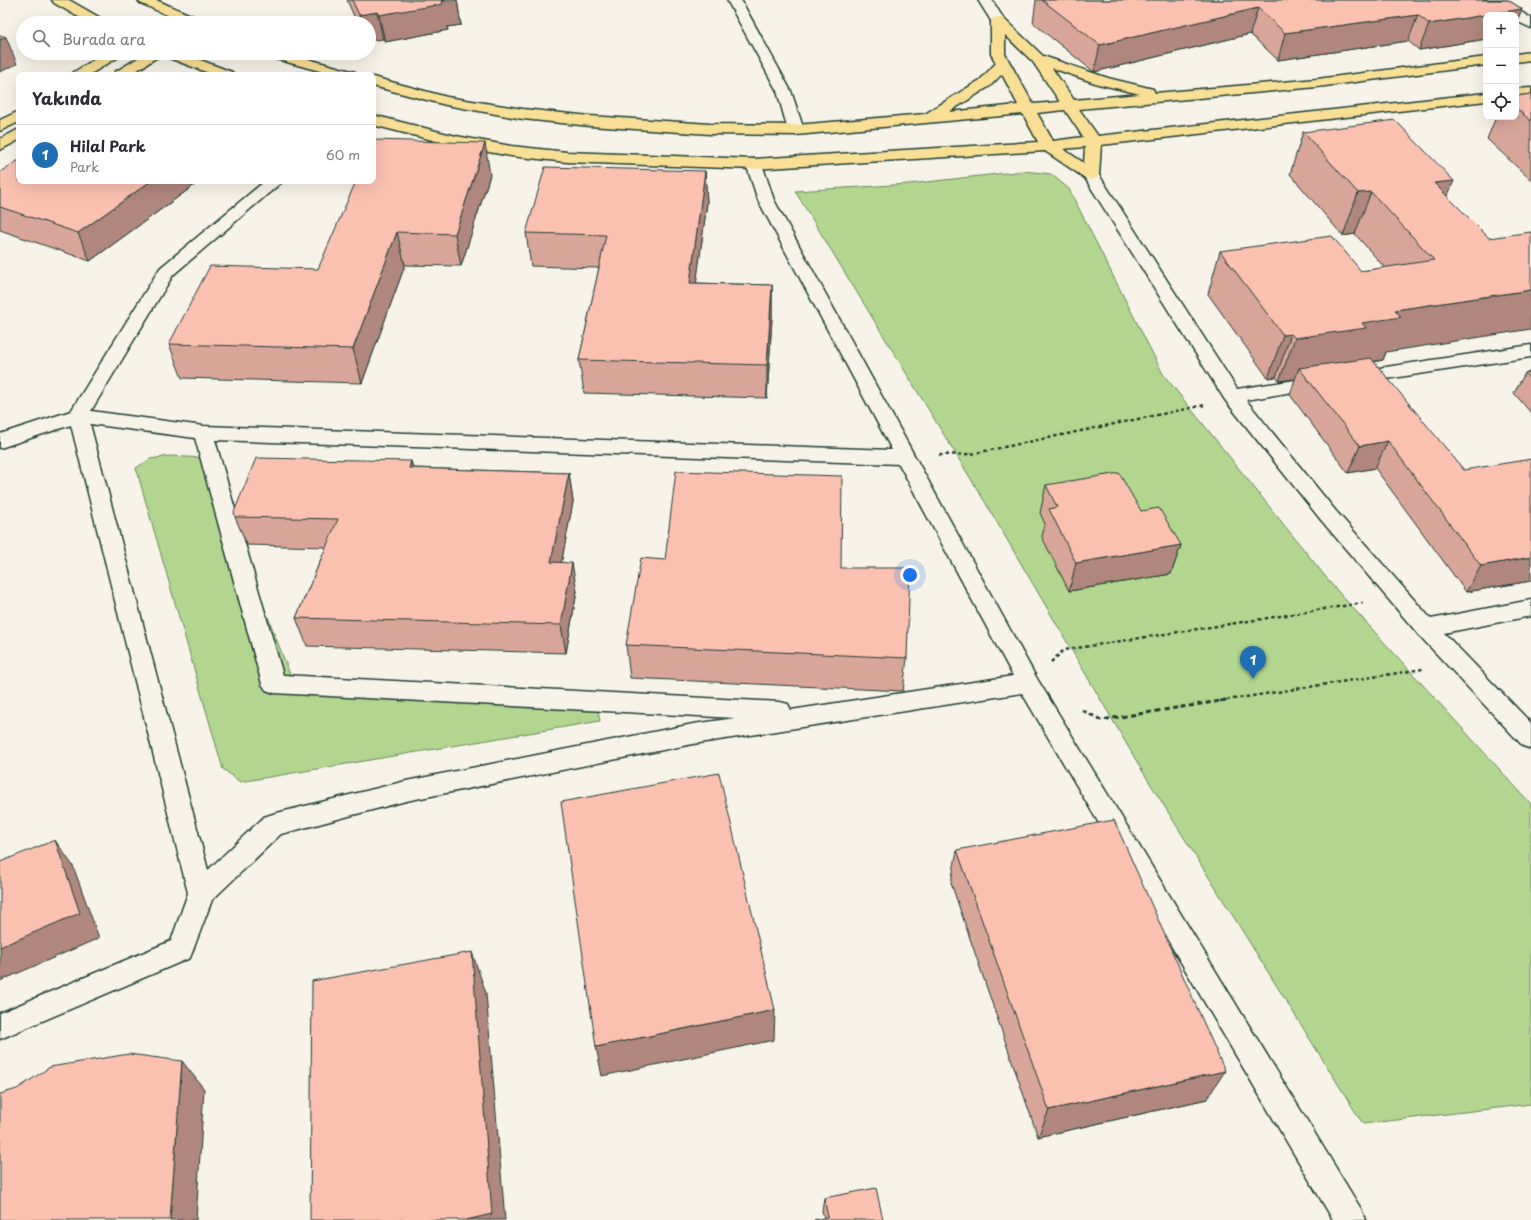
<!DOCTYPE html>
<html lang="tr">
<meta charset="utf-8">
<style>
:root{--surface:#fff;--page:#f2f2f3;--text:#2b2b33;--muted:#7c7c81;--line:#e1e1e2;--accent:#1f6fb2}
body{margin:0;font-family:"Playpen Sans",sans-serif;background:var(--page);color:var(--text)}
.controls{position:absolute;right:12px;top:12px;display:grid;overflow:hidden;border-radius:8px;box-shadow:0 4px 16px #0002}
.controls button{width:36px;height:36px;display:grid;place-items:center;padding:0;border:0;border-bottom:1px solid var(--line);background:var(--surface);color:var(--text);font:20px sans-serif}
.you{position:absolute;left:910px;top:575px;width:14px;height:14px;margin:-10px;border:3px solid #fff;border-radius:50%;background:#1a73e8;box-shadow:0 0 0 6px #1a73e833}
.badge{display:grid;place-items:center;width:26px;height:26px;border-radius:50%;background:var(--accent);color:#fff;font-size:13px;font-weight:700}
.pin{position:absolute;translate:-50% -33px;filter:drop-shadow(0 1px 2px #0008)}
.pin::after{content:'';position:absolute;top:21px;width:14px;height:12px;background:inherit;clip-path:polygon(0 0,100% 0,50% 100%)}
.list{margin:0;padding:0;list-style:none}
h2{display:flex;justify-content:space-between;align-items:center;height:52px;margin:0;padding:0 16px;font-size:17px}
h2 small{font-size:13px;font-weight:400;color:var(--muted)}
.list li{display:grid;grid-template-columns:26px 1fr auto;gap:12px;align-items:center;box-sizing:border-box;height:60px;padding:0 16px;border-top:1px solid var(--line)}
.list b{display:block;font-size:15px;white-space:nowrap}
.list p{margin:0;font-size:13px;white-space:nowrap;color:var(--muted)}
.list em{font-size:13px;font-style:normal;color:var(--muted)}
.icon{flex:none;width:22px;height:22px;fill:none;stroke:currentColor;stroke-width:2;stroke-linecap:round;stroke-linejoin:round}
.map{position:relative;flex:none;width:1531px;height:1220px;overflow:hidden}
.search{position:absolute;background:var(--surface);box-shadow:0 4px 16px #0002;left:16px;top:16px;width:360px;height:44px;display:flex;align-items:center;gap:10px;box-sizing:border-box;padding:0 14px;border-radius:22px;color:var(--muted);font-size:15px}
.panel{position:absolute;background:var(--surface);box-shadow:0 4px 16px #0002;left:16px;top:72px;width:360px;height:112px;border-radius:8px}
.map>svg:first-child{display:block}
</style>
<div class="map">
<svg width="1531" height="1220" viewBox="0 0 1531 1220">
<rect width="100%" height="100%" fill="#f7f3e8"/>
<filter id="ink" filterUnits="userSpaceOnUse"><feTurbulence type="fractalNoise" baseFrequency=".025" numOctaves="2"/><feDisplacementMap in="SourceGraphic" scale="8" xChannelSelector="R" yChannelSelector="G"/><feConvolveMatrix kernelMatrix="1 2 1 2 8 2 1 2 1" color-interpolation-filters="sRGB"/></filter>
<g filter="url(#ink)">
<!-- green -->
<path fill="#b2d58f" stroke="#688962" d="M1024,171l27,3 18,15 94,185 170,212 198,218v300l-168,20 -220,-352 -158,-270 -190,-311 114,-7z
M170,456l35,2 6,10 83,217 301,13 5,23 -360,61 -17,-13 -87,-301 14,-9z"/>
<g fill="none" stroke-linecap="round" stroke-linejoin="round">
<!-- minor casing -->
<g stroke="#1f3d34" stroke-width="3">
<path id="minor" d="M727,0h14l50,91 13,39 -3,3 -5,2 -5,-2 -3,-3 -11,-39z
M978,0h14l13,21 -2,3 -5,1 -5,-1z
M1484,0h17l30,18v10l-15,-7v-6h-10l-20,-12z
M754,159l6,2 2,3 12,36 262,477 325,532 4,11h-32l-311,-527 -329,51 -287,57 -125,33 -69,66 -22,58 -190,81v-26l171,-72 17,-48 -117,-468 -71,23v-14l71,-23 89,-143 105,-87h18l-110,94 -82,136 112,15 689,24 -134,-250 -12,-36 2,-3zM90,424l105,14 67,246 4,6 8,3 461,25 -42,6 -287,57 -133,33 -9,3 -56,53zM215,440l684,24 114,212 -222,34 -3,-6 -8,-2 -497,-27z
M1091,170l6,2 2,3 138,214 84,-13 7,2 2,4 -2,4 -82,14 89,110 96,109 100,-19v16l-87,17 87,90v26l-8,-3 -105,-112 -97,-114 -96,-120 -142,-225 2,-3z
M1531,345v12l-178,27 -7,-2 -2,-4 2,-4 7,-2z"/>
</g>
<!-- major casing -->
<g stroke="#1f3d34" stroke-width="3">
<path id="major" d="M52,0h17l35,20 2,3h-17l-35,-20z
M138,0h18l46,20 2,3h-19l-45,-20z
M998,17l5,1 40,38 65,22 45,11 2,4 162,-14 169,-22v8l-169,22 -238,22 19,27 388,-43v8l-385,44 -2,30 -2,3 -6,2 -6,-2 -40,-27 -291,18 -187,-7 -56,-6 -55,-10 -83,-21v-10l83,21 55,10 56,6 187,7 284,-17 -15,-28 -227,21 -86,-1 -120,-8 -67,-7 -77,-14 -73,-19v-9l74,20 76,12 67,7 120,8 86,1 129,-11 55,-34 16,-17 -5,-9v-33l2,-3zM1005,35l28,27 27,40 -27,2 -28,-50zM1052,68l46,16 42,10 -66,6zM1002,74l16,31 -69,7 41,-26zM1065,110l18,27 -30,4 -16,-28zM1085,147l-1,16 -21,-14z
M1531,52v8l-15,2v-8z
M105,53h17l-2,3 -31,19h-17l2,-3z
M146,53h36l50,19 2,3h-20l-50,-19 -2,-2 -32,21h-17l2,-3z
M263,53h23l69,19 2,3h-23l-69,-19z
M1531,88v8l-15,1v-8z
M19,111v11l-19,9v-11z
M19,129v11l-19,10v-11z"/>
</g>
<!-- path-far2 -->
<path stroke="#1f3d34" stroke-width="2" stroke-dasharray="3 2" stroke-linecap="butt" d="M223,17l14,6"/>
<!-- path-far1 -->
<path stroke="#1f3d34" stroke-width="2.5" stroke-dasharray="3.5 3" stroke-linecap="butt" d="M939,455l32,-1 234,-49
M1051,662l13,-12 299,-47
M1220,701l203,-32"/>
<!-- path -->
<path stroke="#1f3d34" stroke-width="3" stroke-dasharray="5 3.5" stroke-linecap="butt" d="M1082,710l19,10 125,-20"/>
<!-- minor -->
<use href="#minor" fill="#f7f3e8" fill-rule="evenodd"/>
<!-- major -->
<use href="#major" fill="#f9df96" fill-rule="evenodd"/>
</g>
<!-- wall -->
<path fill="#d7a698" stroke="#1f3d34" d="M347,0h110l4,25 -14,2 1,3 -63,12 -2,-3 -14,-16h-12z
M1036,0h472l14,9 -6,14v-8h-30v24l-67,11 -11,-9 -130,19 -28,-26 -156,38 -61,-49z
M1531,94v86l-44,-41 9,-22h20v-21z
M1303,132l144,64 42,42 -103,114 -3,8 -9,2 157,219 -65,11 -91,-124 -27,5 -58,-78 5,-16 -16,2 -3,-4 -8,1 -60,-84 12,-43 141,20 24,-3 -30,-34 -12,2 -53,-62z
M705,171l2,32 -11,80 76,2v33l-5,80 -183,-5 -5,-33 20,-92 -68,-2 -5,-33z
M0,172l19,9h181l-110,80 -90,-31z
M490,175l-29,91 -56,-1 -43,118 -180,-5 -13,-34 149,-75z
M1531,372v41l-17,-20 11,-20z
M411,461l2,7 156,5 4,29 -12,61 16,28 -11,62 -259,-7 -11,-28 30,-71 -79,-2 -12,-28z
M1046,485l95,26 40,34 -10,29 -102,17 -27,-54 3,-13 -5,-11z
M665,560l176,8 66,90 -4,33 -273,-13 -4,-33z
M957,850l250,249 -169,38 -87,-254z
M824,1198l59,22 -59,-2 -2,-7z"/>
<!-- shaded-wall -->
<path fill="#af877c" stroke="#1f3d34" d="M449,0h8l4,25 -14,2 1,3 -63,12 -6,-27z
M1258,8l-8,26 -156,38 6,-27z
M1522,9l-6,14v-8h-30v24l-67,11 10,-26z
M377,12l6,27 -14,2v-18h-9l-1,-8z
M1418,15l-10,26 -130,19 7,-27z
M6,37l11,27 -17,8v-32z
M485,143l5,32 -29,91 -6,-32z
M705,171l2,32 -15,113 -2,-33z
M151,181h49l-110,80 -12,-28z
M1454,181l-18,42 -2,-40z
M1371,192l-16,42 -12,2 15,-43z
M397,232l8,33 -43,118 -9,-34z
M772,285v33l-5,80v-33z
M1531,290v39l-145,23 -3,8 -32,5 -52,3 -4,11 -16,2 16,-43 67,-15 33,-13z
M1291,334l-15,43 -8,1 15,-43z
M1388,441l-13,27 -27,5 12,-27z
M411,461l7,29 -9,-22z
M569,473l4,29 -17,89 -5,-29z
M1181,545l-10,29 -102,17 7,-28z
M1531,557v24l-65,11 15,-26z
M572,563l5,28 -11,62 -5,-28z
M55,840l18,26 26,72 -99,43v-34z
M472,952l14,41 19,227h-39z
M775,1010l-1,30 -172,36 -6,-29z
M182,1061l22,28 -8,131h-26z
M1225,1071l-18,28 -169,38 11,-27z"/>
<!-- building -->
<path fill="#fac1b1" stroke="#1f3d34" d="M352,0h97l-8,1 2,3 -64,11 -2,-3 -18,3z
M1042,0h466l14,9 -93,15 -11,-9 -133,18 -27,-25 -158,37z
M0,35l6,2 -6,3z
M1531,94v27l-15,-13v-12z
M1395,120l59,61 -20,2 55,55 42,-6v58l-136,20 6,7 -39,6 4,5 -71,10 -4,-4 -8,1 -63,-84 112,-15 29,35 73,-11 -63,-68 -13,1 -55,-61z
M373,140l112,3 -30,91 -58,-2 -44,117 -184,-5 41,-78 108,3 38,-88h17z
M19,160v21h132l-73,52 -78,-26v-35z
M545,167l160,4 -15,112 82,2 -5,80 -188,-5 27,-125 -80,-2z
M1371,358l93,112 67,-11v98l-50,9 -93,-125 -28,5 -61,-78z
M1531,372v9l-6,-8z
M256,458l155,3 -2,7 160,5 -18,89 21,1 -11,62 -265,-7 42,-99 -103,-2 -1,-5z
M676,471l166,5 -1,92h69l-3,90 -281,-13 15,-87 24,2z
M1119,473l22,38 18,-3 22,37 -105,18 -27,-54 8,-2 -11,-22z
M719,773l56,237 -179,37 -35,-245z
M1114,820l111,251 -176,39 -92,-260z
M55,840l25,73 -80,34v-85z
M472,952l20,262 -26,6h-156l2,-239z
M129,1054l53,7 -12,159h-170v-126l17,-5 33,-22z
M876,1188l7,32h-69l14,-3 -4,-19z"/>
</g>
</svg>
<div class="controls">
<button>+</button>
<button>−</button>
<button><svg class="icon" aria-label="locate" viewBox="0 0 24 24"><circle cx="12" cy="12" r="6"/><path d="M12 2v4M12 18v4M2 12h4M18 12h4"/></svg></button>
</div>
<div class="you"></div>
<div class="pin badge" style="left:1253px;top:679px">1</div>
<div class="search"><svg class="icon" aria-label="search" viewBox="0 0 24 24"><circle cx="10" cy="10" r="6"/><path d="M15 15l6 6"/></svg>Burada ara</div>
<section class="panel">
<h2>Yakında<small></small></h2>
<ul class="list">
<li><span class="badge">1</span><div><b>Hilal Park</b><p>Park</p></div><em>60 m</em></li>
</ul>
</section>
</div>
